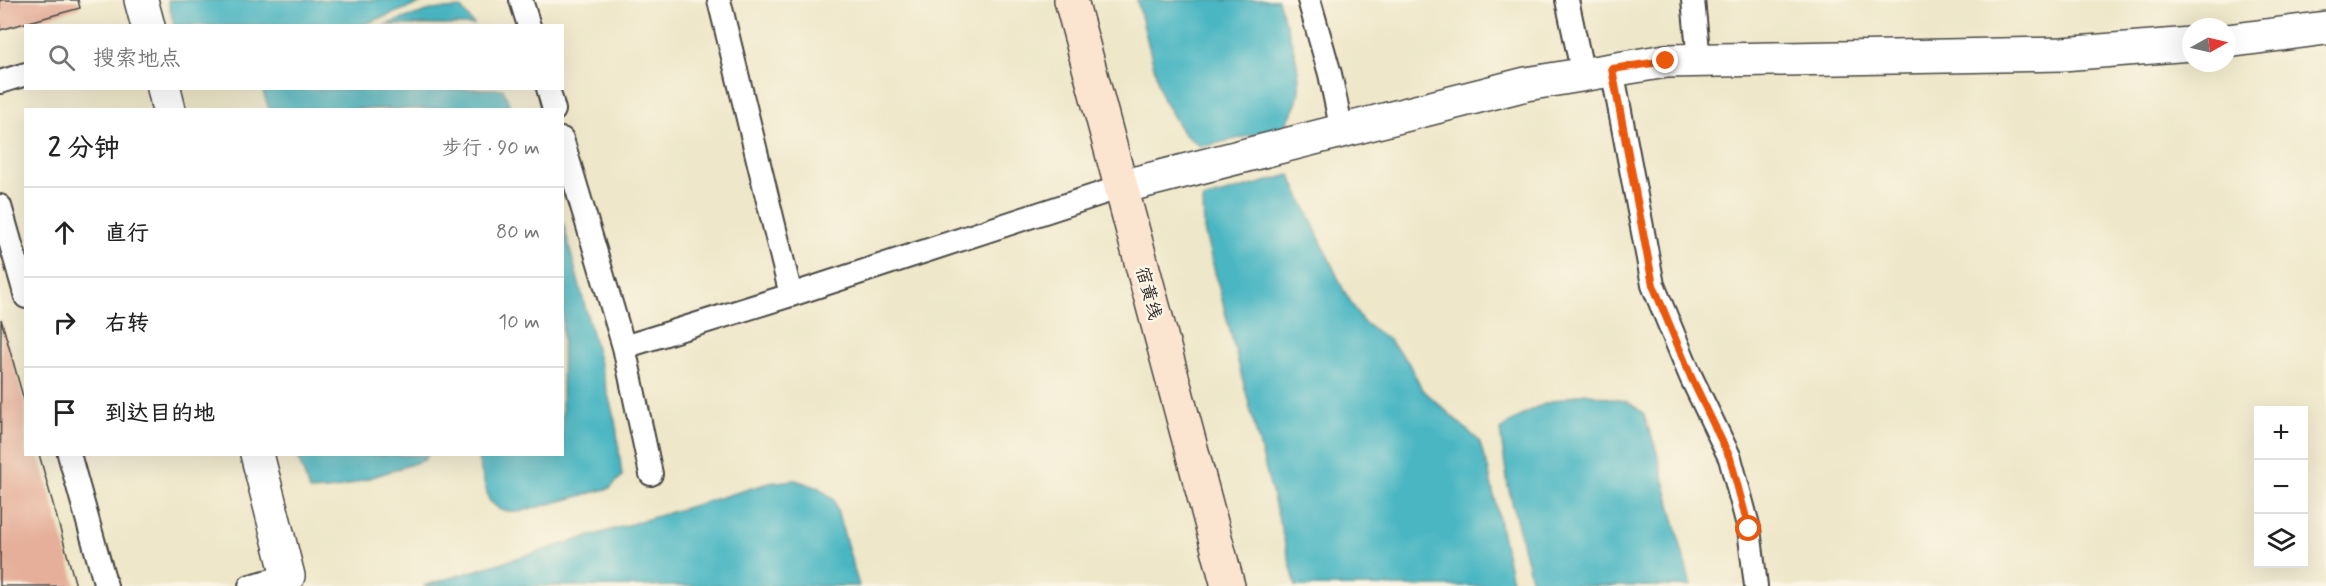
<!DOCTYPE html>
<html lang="zh">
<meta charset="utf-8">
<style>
:root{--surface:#fff;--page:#f2f2f2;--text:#222;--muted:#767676;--line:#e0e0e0}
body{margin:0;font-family:Mynerve,"LXGW WenKai TC",sans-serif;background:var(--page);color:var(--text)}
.controls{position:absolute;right:18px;bottom:18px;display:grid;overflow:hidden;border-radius:0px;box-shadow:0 6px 24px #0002}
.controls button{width:54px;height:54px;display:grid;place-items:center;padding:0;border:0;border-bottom:2px solid var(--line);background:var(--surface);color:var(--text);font:30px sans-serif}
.compass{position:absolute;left:2182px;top:18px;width:54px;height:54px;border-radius:50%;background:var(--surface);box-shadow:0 6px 24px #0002;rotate:82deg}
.stop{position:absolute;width:18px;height:18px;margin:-14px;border:4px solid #ea580c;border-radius:50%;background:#fff}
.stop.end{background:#ea580c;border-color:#fff;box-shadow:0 2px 6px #0008}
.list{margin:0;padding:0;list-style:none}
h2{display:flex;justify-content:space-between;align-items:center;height:78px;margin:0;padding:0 24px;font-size:26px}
h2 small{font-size:20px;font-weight:400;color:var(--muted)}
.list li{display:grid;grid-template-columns:39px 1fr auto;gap:18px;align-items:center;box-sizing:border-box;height:90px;padding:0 24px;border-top:2px solid var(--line)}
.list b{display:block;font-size:22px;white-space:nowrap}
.list em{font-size:20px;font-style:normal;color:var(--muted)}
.icon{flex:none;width:33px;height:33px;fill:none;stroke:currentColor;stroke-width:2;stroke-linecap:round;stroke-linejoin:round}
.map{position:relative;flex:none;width:2326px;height:586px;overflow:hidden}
.search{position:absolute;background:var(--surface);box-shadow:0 6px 24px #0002;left:24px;top:24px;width:540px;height:66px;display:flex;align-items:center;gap:15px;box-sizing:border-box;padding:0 21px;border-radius:0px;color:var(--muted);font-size:22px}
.panel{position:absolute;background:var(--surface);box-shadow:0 6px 24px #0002;left:24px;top:108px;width:540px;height:348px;border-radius:0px}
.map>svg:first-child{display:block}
</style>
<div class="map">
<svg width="2326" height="586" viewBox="0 0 2326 586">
<rect width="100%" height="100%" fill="#fcf5e5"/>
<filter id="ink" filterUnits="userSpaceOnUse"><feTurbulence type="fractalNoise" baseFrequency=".0167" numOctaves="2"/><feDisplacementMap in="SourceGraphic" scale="12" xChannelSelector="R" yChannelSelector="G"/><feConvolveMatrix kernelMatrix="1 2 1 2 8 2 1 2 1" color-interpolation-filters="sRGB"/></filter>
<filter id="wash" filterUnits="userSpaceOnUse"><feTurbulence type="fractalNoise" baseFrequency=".008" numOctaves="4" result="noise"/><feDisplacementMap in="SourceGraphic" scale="24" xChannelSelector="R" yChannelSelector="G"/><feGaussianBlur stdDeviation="1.35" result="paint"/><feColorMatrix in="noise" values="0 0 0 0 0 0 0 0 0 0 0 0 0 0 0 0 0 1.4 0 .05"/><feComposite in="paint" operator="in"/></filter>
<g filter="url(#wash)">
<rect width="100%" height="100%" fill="#eee7c9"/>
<!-- water -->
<path fill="#48b6c2" stroke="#3a7076" stroke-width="1.5" d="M168,0h261l-67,25 -188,1z
M1137,0h141c8,27 22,59 21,88 0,14 -8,27 -15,40l-83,19 -17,-13 -22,-36z
M461,8l13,17h-89l45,-15z
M262,89h241l8,20h-242z
M1290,175l54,116 18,30 27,19 19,22 14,27 57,52 9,27 25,118h-217l-92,-356 -1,-31z
M563,223l53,202 6,51 -12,12 -91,24 -19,-2 -11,-10 -12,-45 85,-1z
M1585,393l43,9 15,11 13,36 35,137h-158l-25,-100 -8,-56c31,-23 48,-29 85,-37z
M297,455h131l-4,5 -88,29 -26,2z
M795,480l24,8 15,12 25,86h-436l346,-103z"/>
<g id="blocks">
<!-- building -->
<path fill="#e5af99" d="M0,0h78l2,8 -80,22z
M1,319l25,88v47h13l37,132h-76z"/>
</g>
</g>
<g filter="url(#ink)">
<use href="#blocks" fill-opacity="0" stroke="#484743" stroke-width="1.5"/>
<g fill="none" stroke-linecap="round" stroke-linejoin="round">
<!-- lane casing -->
<g stroke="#484743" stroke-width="26">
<path id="lane" d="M521,0l8,26
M719,0l72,295
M1309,0l21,74 12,57
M1567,0l16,75
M1693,0l6,60
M1612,69l41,216 38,92 39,81 19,71 7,57
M0,82l26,-8
M548,88l6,22
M562,139l62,208 27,127
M0,206l26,91
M624,347l167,-52 330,-108
M69,454l37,132
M250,586l38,-10"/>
</g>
<!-- street casing -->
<g stroke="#484743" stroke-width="36">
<path id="street" d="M141,0l7,26
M2227,41l99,-13
M164,88l5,22
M1121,187l405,-103 140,-23 396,-7 129,-10
M257,454l31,122"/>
</g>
<!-- secondary casing -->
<g stroke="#484743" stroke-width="36">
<path id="secondary" d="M1071,0l157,586"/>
</g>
<!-- lane -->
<use href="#lane" stroke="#fff" stroke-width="22"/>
<!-- street -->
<use href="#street" stroke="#fff" stroke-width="33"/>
<!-- secondary -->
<use href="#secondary" stroke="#fce5d0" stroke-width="33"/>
</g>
</g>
<g fill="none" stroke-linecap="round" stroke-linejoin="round" filter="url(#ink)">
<!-- route -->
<path stroke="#ea580c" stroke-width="8" d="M1666,61l-54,8 41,216 38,92 39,81 19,71"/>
</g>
<g text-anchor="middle" stroke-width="5" stroke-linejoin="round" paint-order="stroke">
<!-- street labels -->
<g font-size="18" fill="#2b2b2b" stroke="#fcf5e5">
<text transform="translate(1149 293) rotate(75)" y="6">宿黄线</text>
</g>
</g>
</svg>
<div class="controls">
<button>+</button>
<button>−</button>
<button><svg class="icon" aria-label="layers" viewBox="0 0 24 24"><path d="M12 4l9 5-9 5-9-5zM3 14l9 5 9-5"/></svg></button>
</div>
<svg class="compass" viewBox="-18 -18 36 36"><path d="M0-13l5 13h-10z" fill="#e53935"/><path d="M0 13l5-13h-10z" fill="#767676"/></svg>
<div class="stop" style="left:1749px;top:529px"></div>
<div class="stop end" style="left:1666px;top:61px"></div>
<div class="search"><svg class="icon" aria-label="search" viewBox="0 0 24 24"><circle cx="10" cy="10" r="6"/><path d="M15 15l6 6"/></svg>搜索地点</div>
<section class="panel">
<h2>2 分钟<small>步行 · 90 m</small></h2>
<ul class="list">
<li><svg class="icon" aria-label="ahead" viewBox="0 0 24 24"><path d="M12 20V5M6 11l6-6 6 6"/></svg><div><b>直行</b></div><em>80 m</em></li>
<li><svg class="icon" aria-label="right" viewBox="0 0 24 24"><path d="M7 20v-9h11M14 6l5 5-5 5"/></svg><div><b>右转</b></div><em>10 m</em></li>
<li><svg class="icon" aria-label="arrive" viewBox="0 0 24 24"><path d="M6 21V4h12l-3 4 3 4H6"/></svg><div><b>到达目的地</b></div></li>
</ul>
</section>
</div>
